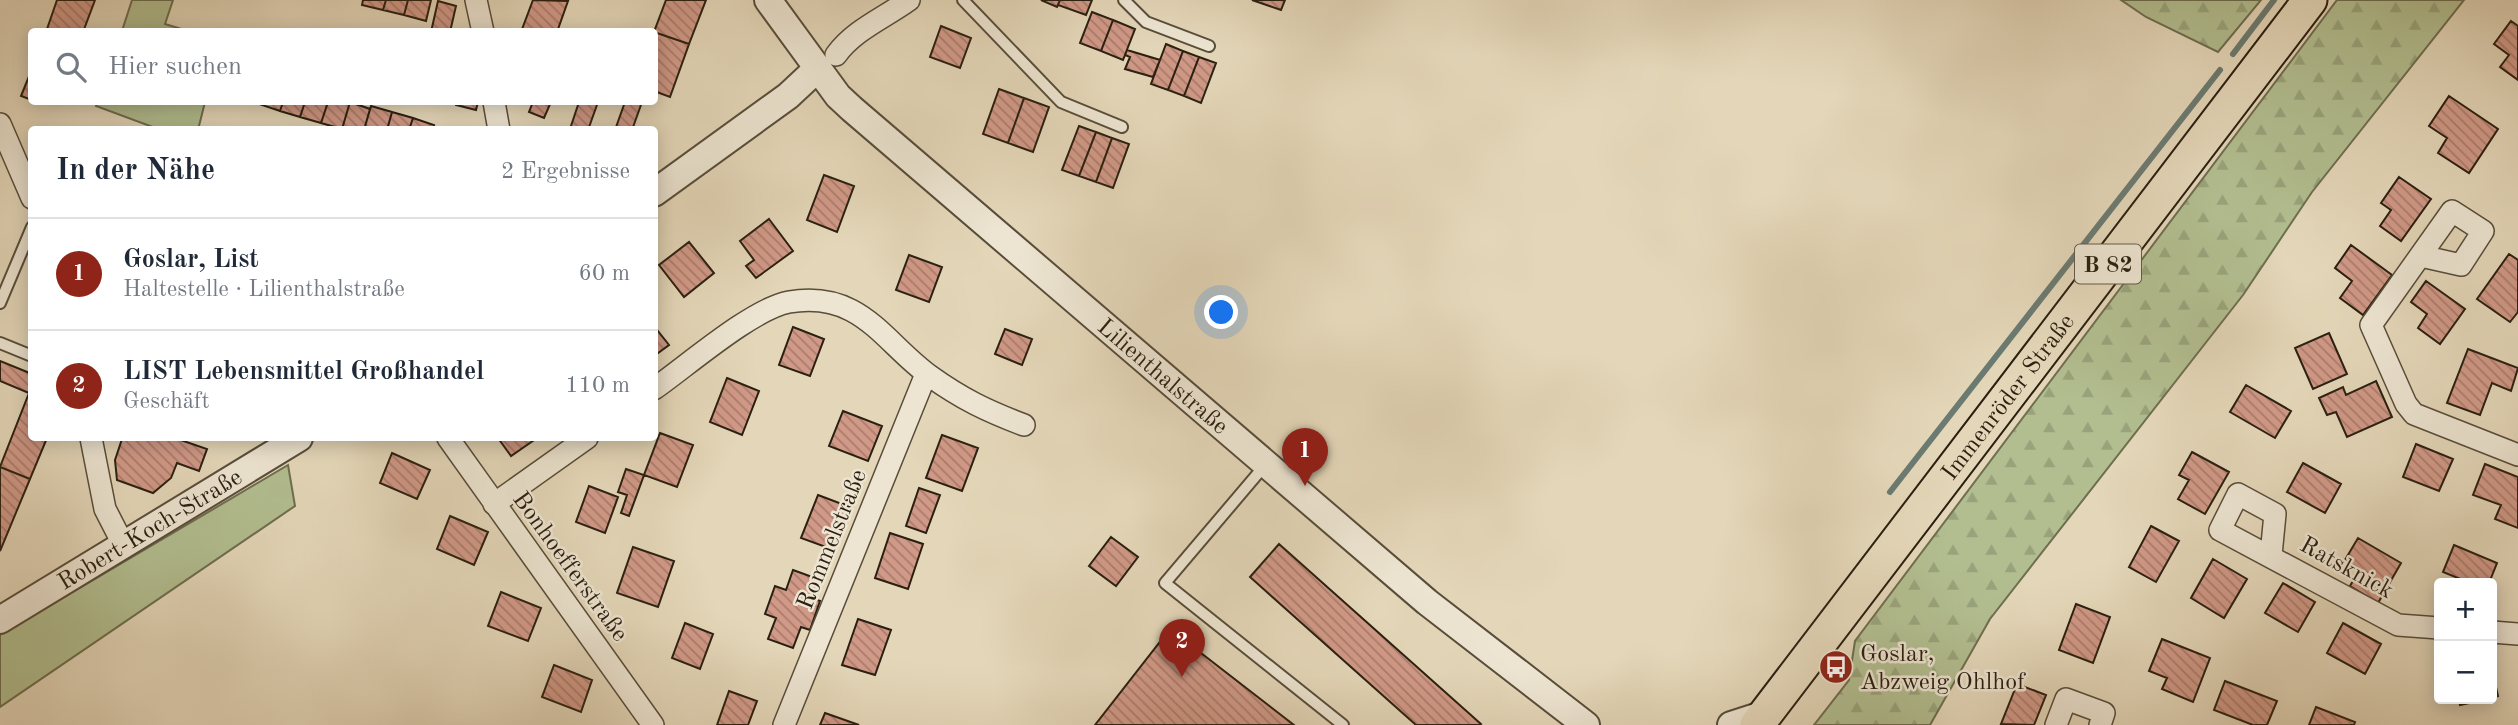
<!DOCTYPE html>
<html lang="de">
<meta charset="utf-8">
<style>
:root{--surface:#fff;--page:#f6f6f7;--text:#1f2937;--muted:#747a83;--line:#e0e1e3;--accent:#8f2418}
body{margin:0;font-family:"Old Standard TT",serif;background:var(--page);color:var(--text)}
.controls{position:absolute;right:21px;bottom:21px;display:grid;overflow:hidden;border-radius:7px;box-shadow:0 4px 18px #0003}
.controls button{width:63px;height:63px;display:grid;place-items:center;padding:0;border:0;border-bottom:2px solid var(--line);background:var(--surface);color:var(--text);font:35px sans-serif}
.you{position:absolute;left:1222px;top:313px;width:24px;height:24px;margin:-18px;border:5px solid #fff;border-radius:50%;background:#1a73e8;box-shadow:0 0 0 10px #1a73e833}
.badge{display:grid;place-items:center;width:46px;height:46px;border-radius:50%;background:var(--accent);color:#fff;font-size:23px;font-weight:700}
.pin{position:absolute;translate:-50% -58px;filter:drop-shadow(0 2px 4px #0008)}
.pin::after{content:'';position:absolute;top:37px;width:24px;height:21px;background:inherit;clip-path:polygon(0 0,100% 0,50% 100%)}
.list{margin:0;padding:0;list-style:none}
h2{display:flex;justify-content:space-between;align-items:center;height:91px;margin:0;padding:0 28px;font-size:30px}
h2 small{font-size:23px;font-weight:400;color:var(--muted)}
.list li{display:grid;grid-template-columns:46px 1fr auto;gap:21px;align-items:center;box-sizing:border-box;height:112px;padding:0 28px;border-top:2px solid var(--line)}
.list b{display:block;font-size:26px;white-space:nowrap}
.list p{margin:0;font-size:23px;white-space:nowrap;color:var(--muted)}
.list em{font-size:23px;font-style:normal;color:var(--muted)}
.icon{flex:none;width:38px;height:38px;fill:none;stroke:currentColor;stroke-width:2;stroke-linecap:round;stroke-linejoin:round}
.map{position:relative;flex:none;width:2518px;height:725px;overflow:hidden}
.search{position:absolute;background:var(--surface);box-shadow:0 4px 18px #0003;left:28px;top:28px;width:630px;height:77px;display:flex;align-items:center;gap:18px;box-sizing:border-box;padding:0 24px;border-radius:7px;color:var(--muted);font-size:26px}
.panel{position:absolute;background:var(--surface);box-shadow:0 4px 18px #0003;left:28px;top:126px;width:630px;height:315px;border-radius:7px}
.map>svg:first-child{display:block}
</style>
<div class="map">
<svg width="2518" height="725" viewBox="0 0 2518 725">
<defs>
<pattern id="forest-firs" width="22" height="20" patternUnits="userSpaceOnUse" patternTransform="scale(1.75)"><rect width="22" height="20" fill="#b2be90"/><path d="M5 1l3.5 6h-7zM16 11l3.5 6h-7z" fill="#99a37b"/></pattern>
<pattern id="building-back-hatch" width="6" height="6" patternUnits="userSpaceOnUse" patternTransform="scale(1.75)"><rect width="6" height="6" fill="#d19987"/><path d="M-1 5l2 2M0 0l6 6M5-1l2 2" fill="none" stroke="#aa7c6d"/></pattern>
</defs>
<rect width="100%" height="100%" fill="#e4d7b9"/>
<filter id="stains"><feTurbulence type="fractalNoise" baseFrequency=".00286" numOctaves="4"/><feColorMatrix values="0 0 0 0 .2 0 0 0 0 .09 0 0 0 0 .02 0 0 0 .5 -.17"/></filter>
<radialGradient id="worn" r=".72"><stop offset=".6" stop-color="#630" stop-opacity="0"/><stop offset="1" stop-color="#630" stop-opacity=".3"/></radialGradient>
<!-- forest -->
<path fill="url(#forest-firs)" stroke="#6e6e50" stroke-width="2" d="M2121,0h140l-43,52 -72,-35z
M2337,0h127l-152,192 -69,103 -253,324 -60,106h-116l35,-45 6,-39z"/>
<!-- green -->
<path fill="#b2be90" stroke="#6e6e50" stroke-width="2" d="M132,0h41l-8,24 23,7h-66z
M98,102h107l-7,28 -40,-1 -62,-23z
M288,465l7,41 -295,201v-72z"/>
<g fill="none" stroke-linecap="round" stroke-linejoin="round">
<!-- stream -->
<path stroke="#6b7b72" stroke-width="6" d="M2233,54l41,-54
M1890,492l330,-422"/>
</g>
<!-- building -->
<path fill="url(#building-back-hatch)" stroke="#2a1f10" stroke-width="2" d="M57,0h38l-12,32h-37z
M363,0h23l-3,10 -21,-5z
M386,0h22l-4,15 -21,-5z
M408,0h23l-5,21 -22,-6z
M533,0l35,1 -11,31h-36z
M666,0h40l-17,44 -35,-12z
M1041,0h19l-3,7z
M1060,0h32l-6,15 -28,-10z
M1252,0h33l-4,10z
M438,1l18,5 -6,26h-19z
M1092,12l21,8 -12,31 -21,-8z
M1113,20l22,9 -12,31 -22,-9z
M2511,21l7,5v54l-18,-13 9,-12 -15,-11z
M941,26l30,12 -11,30 -30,-11z
M654,32l35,12 -19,53 -16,-6z
M1166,44l17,7 -15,39 -17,-6z
M1127,50l33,10 -7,17 -28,-8 5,-12 -5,-2z
M1183,51l16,6 -15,39 -16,-6z
M1199,57l17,6 -15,40 -17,-7z
M32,69v31l-11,-4z
M999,89l25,9 -16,45 -25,-9z
M2449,96l49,33 -29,44 -31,-20 9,-15 -18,-12z
M1024,98l25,9 -16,45 -25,-9z
M260,102h23l-3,9 -21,-7z
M283,102h22l-5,15 -20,-6z
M305,102h23l-7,21 -21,-6z
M328,102h22l-8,27 -21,-6z
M350,102l20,7 -6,21 -22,-1z
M456,102h22l-2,8 -20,-5z
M533,102h18l-7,16 -15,-6z
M579,102h19l-10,28 -18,-1z
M625,102h17l-10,28h-17z
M371,106l21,6 -5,18h-23z
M392,112l21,6 -4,12h-22z
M413,118l21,7 -2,5h-23z
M1079,126l17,6 -17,44 -17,-6z
M1096,132l16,6 -16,44 -17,-6z
M1112,138l17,6 -16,44 -17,-6z
M824,175l30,11 -17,46 -30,-12z
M2399,177l32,22 -30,42 -21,-15 11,-16 -10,-7z
M769,219l24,32 -37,27 -10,-12 8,-6 -14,-19z
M689,242l25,31 -30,24 -25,-32z
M2351,245l41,30 -29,40 -23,-17 12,-17 -17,-13z
M2509,254l9,6v52l-8,10 -33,-23z
M909,255l33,12 -13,35 -33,-12z
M2426,281l39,28 -25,35 -22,-16 9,-14 -16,-12z
M654,326l15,19 -15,11z
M793,327l31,12 -14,37 -31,-11z
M1005,329l27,10 -10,26 -27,-11z
M2329,333l18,41 -34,15 -18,-41z
M2468,349l50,19 -7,23 -19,-8 -12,32 -33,-12z
M0,361l32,13 -3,19 -29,-12z
M727,378l32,13 -17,44 -32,-13z
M2376,381l16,36 -45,20 -11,-25 -9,3 -8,-17 24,-11 3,8z
M2246,385l45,26 -16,27 -45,-26z
M29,393l3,45h15l-17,41 -30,-12z
M843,411l39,15 -14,35 -39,-15z
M660,433l33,12 -16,42 -33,-12z
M942,435l36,13 -16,43 -36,-13z
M118,438h57l32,11 -8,22 -22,-8 -6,15 -18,15 -36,-13 -2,-20 7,-21z
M498,438h39l-26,18z
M2416,444l37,15 -14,32 -36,-14z
M2192,452l37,20 -24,42 -27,-15 11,-19 -10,-5z
M392,453l38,17 -13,29 -37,-16z
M2303,463l38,21 -16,29 -38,-21z
M2485,464l33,13v51l-23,-9 6,-14 -28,-10z
M0,467l30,12 -30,72z
M626,469l18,6 -15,41 -8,-3 6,-18 -9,-3z
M589,486l29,11 -13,36 -29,-11z
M919,488l21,7 -14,38 -20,-7z
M818,495l32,12 -16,43 -33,-12z
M450,516l38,16 -14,33 -37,-16z
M2151,526l28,15 -23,41 -27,-15z
M890,533l33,11 -15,45 -33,-11z
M1111,537l27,20 -22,29 -27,-20z
M2358,538l43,25 -23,40 -28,-17 10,-17 -15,-9z
M1279,544l202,180 -1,1h-64l-166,-148z
M2454,545l43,18 -8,20h-27l1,-3 -20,-8z
M633,547l41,14 -16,46 -41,-14z
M2213,559l34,20 -23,39 -33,-20z
M793,570l25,9 -7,19 9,3 -10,29 -9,-3 -8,21 -25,-9 8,-21 -11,-4 10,-28 11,4z
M2283,583l32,19 -17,30 -33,-19z
M501,592l40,16 -13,33 -40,-15z
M2076,604l34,13 -17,46 -34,-13z
M858,619l33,11 -16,45 -33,-10z
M685,623l28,11 -13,35 -28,-11z
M2343,623l38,21 -16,30 -38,-21z
M1170,629l124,96h-199z
M2162,639l48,19 -17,44 -31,-13 5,-11 -18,-7z
M554,665l38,15 -11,32 -39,-15z
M2492,669l6,27 -6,2z
M2225,681l52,20 -10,24h-14l-39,-15z
M2017,684l29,11 -12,30 -33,-1z
M729,691l28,10 -9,24h-31z
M2459,699h29l-28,6z
M2316,707l39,15 -1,3h-45z
M825,713l34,12h-39z"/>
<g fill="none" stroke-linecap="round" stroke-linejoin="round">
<!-- service casing -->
<g stroke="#584d3a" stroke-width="14">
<path id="service" d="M963,0l98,102 61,25
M1124,0l22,22 63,24
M0,303l32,-76
M0,343l32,13
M1266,464l-101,119 178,142"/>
</g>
<!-- minor casing -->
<g stroke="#584d3a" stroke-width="24">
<path id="minor" d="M476,0l7,32
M836,55c18,-25 48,-37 73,-55
M494,102l5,28
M0,124l32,74
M2421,256l40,9 22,-34 -31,-20 -81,114 35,79 8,10 104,41
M654,389c33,-23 98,-80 135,-87 72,-12 94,40 141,74 32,23 57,35 94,49
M91,438l14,71 19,37
M448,438l205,287
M494,504l93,-66
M2271,555l4,-41 -37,-20 -18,36 178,95 41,3
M2492,632l26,2
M784,725l142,-351
M2056,725l10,-26 38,14 -4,12"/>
</g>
<!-- tertiary casing -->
<g stroke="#584d3a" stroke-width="30">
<g id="tertiary">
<path id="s1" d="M768,0l70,96 14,13 575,493 159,123"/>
<path d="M654,193l134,-97 30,-28"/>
<path id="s2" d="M0,620l299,-182"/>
<path d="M1731,725l34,-11"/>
</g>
</g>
<!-- primary casing -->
<g stroke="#2a1f10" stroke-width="37">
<g id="primary">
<path id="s3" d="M1757,725l553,-725"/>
</g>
</g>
<!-- service -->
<use href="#service" stroke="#ede5d2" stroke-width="10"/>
<!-- minor -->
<use href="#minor" stroke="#ede5d2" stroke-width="21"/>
<!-- tertiary -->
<use href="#tertiary" stroke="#ede5d2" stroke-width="26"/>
<!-- primary -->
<use href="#primary" stroke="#e4d7b9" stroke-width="33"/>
</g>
<!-- icons -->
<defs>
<g id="bus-disc" transform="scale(1.75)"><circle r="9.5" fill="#8f2418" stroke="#ede5d2"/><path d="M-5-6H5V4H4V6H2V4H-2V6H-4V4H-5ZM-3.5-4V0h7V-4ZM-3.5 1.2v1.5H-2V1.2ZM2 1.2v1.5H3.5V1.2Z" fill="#fff"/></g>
</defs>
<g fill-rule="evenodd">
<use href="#bus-disc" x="1836" y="667"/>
</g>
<g text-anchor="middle" stroke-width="5" stroke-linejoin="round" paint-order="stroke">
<!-- shield labels -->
<rect fill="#ede5d2" stroke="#645a4a" stroke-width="2" x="2075" y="244.5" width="66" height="39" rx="5"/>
<g font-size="23" font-weight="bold" fill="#2a1f10">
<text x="2108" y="272">B 82</text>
</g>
<!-- street labels -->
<g font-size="24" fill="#2a1f10" stroke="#ede5d2">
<text dy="8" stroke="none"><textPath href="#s1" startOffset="548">Lilienthalstraße</textPath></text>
<text dy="8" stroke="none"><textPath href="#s3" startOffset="413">Immenröder Straße</textPath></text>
<text dy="8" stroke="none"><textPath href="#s2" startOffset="175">Robert-Koch-Straße</textPath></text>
<text transform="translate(831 539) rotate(-68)" y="8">Rommelstraße</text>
<text transform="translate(571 566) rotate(54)" y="8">Bonhoefferstraße</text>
<text transform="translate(2347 567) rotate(29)" y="8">Ratsknick</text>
</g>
<!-- poi labels -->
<g font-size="24" fill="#2a1f10" stroke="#ede5d2" text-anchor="start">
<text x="1860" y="661">Goslar,<tspan x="1860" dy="28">Abzweig Ohlhof</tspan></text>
</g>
</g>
<rect width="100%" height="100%" filter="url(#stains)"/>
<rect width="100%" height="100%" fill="url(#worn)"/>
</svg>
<div class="controls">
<button>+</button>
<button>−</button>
</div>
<div class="you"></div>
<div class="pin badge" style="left:1305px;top:486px">1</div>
<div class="pin badge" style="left:1182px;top:677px">2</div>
<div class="search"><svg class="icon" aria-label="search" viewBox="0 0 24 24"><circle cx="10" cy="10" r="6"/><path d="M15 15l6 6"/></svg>Hier suchen</div>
<section class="panel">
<h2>In der Nähe<small>2 Ergebnisse</small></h2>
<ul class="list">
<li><span class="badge">1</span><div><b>Goslar, List</b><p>Haltestelle · Lilienthalstraße</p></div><em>60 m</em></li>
<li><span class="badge">2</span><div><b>LIST Lebensmittel Großhandel</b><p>Geschäft</p></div><em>110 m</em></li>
</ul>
</section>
</div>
